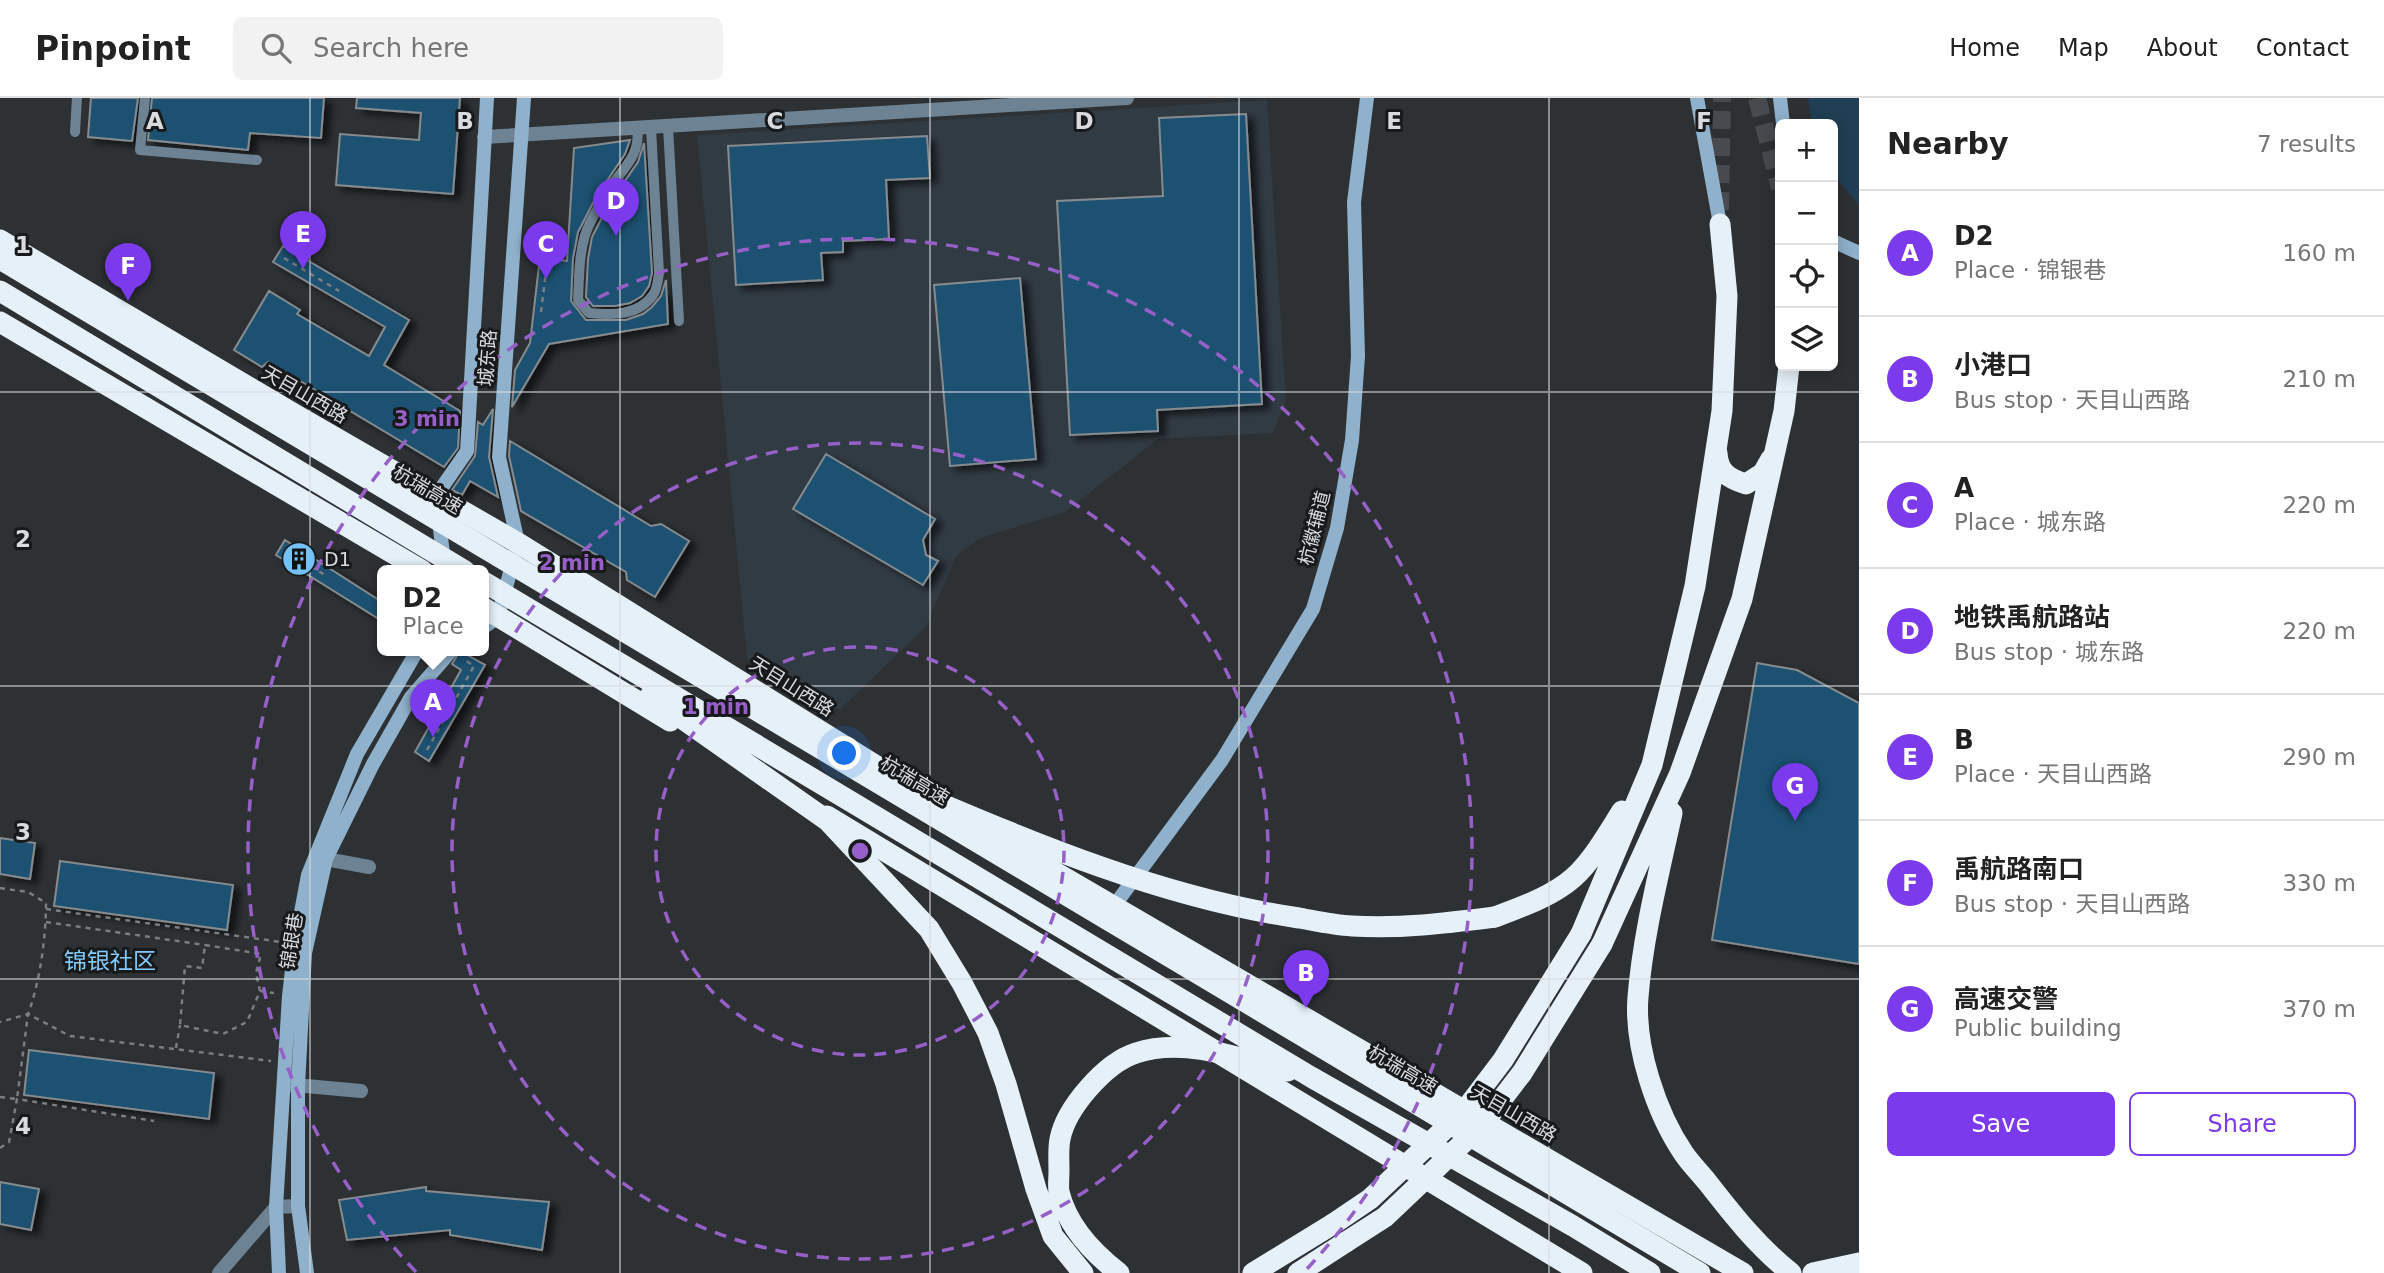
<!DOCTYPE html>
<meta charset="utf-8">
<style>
:root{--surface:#fff;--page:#f2f2f2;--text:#222;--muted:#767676;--line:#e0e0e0;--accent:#7c3aed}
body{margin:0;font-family:"DejaVu Sans","Noto Sans SC",sans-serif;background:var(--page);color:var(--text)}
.controls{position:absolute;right:21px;top:21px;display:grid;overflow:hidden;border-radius:10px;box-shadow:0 4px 18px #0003}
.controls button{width:63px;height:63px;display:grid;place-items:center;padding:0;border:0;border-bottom:2px solid var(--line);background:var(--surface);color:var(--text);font:35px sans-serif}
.you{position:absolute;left:845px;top:656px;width:24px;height:24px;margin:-18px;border:5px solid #fff;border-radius:50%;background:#1a73e8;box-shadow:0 0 0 10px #1a73e833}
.badge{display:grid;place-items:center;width:46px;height:46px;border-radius:50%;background:var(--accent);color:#fff;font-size:23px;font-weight:700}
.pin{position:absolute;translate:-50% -58px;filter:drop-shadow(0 2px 4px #0008)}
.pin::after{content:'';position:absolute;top:37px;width:24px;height:21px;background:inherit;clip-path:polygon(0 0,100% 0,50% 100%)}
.popup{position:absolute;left:377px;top:467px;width:112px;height:91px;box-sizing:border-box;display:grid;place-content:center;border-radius:10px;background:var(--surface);filter:drop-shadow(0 2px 5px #0005);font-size:23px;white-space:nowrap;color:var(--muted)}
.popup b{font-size:26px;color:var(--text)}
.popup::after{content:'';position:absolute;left:50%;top:100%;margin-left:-14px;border:14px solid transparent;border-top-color:var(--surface)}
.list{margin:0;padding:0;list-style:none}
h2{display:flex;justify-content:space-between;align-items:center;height:91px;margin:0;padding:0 28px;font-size:30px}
h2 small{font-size:23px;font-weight:400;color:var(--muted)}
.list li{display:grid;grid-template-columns:46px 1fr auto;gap:21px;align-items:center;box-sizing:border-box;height:126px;padding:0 28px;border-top:2px solid var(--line)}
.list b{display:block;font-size:26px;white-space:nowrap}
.list p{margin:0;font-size:23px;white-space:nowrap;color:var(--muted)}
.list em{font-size:23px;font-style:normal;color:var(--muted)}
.actions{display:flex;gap:14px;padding:21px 28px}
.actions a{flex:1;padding:16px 0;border:2px solid var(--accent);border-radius:10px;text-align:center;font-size:24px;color:var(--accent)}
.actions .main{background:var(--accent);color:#fff}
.icon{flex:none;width:38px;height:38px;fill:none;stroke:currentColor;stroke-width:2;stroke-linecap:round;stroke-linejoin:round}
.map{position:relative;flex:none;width:1859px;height:1175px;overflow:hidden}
header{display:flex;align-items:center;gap:42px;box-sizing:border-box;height:98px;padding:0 35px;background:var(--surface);border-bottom:2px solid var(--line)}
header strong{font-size:33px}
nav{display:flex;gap:38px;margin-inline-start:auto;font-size:24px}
.search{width:490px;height:63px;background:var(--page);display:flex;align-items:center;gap:18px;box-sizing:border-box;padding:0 24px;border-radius:10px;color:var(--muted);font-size:26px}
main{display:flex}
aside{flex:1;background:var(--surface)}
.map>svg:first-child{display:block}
</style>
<header>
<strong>Pinpoint</strong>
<div class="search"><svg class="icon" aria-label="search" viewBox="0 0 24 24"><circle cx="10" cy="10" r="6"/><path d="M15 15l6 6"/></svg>Search here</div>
<nav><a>Home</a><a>Map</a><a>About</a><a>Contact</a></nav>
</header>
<main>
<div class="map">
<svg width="1859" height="1175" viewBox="0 0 1859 1175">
<defs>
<filter id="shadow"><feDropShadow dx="7" dy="4.5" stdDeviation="3.5" flood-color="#0009"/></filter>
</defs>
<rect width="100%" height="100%" fill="#2d3134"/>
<!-- built -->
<path fill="#313b43" d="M1267,2l19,301 -13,32 -115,6 -93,73 -85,26 -24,19 -31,71 -86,82 -92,-52 -50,-523z"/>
<!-- green -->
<path fill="#203f54" d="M1808,0h51v108l-26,-33v-49h-21z"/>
<!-- building -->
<path fill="#1d5171" stroke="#868b8f" stroke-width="2" filter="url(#shadow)" d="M91,0h47l-6,43 -44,-4z
M152,0h172l-3,40 -71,-5 -2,17 -100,-10z
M357,0h103l-7,96 -117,-9 4,-51 79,6 2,-27 -65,-5z
M1246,16l16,290 -105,6 1,21 -88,4 -13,-234 106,-5 -4,-78z
M927,38l3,42 -44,2 3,59 -46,2v11l-22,1 2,27 -87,5 -8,-139z
M630,42l-5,14 -29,43 -18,35 -5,26 -2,43 15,19h40l17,-6 9,-7 9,-11 5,-16 2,44 -119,20 -37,63 3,-37 15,-27 10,-86 27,4 7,-113z
M644,45l8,130 -3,13 -7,10 -12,7 -15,3h-22l-7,-9 2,-38 4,-22 17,-33 29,-42z
M283,148l126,74 -25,45 76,46 -2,37 -14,19 -176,-105 -6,5 -28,-17 35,-59 31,19 -3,4 72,42 16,-29 -112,-65z
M1020,180l16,181 -86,7 -16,-181z
M493,311l-4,48 9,40 -28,-16 -8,14 -10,-5 23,-34 3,-34 5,3z
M510,343l141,85 10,-2 28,17 -34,56 -28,-17 -1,-8 -105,-61 -12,-55z
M826,356l109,65 -12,21 3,15 12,6 -15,24 -130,-76z
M285,442l97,62v19l-106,-66z
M460,553l25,14 -56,96 -14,-9 46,-82 -9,-6z
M1757,565l40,7 62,33v261l-147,-24z
M0,740l35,5 -5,36 -30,-5z
M60,763l173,24 -6,45 -173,-24z
M29,952l185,23 -5,46 -185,-24z
M0,1084l39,7 -8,41 -31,-6z
M426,1089v4l123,11 -7,48 -92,-15v-5l-103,10 -8,-40z"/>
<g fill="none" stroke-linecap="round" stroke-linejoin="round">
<!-- primary-tunnel -->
<path stroke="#474a4e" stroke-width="18" stroke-dasharray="18 9" stroke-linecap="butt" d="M1757,0l23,90
M1720,112l2,-112"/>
<!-- path -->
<path stroke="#7b7e81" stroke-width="2.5" stroke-dasharray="5 5" stroke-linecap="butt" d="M284,160l55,33
M541,214l6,-49
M285,453l40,24
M381,511l1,1
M427,652l47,-84 -9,-6
M0,790l28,4 18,11c0,34 -6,79 -18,111l-28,8
M46,811l235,33
M46,824l159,23
M205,847l56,9 -5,19 4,18 -13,31 -24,12 -43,-9 5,-59 17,2z
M260,893l14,2
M176,950l4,-23
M0,999l17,2 11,-85 42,22 201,25
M0,1050l9,-6 8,-43 137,22"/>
<!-- lane -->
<path stroke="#6d8393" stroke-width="10" d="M145,0l-5,52 117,10
M668,29l11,194
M637,31c4,22 -11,37 -23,53 -9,13 -24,38 -29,53 -6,20 -6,43 -7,65l11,13c23,2 49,3 64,-18 4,-5 5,-15 6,-22l-8,-145
M75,34l2,-34"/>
<!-- street -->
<path stroke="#6d8393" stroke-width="14" d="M484,39l643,-39
M317,769l9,-8 43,8
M284,986l77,7
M219,1175l57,-66 22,-1"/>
<!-- secondary -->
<path stroke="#8fb1cb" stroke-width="14" d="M1697,0l23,126
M1780,0l3,26
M1833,143l26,12
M444,464l-8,-66 31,-45 20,-353
M484,529l14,-10 20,-74 -19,-86 25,-359
M1114,808l108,-146 91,-151 24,-81 15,-88 6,-84 -4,-154 13,-104
M279,1175l-3,-66 13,-211 6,-52 13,-69 49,-121 60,-103
M307,1175l-9,-67v-120l7,-133 21,-94 47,-95 38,-67 40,-46"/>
<!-- highway -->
<path stroke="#e5f0f8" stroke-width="21" d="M0,142l296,175 222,128 410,255
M0,224l423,249
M1717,355c1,19 12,26 29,31l17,-11 8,-14
M484,510l186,113
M1672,715c-13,60 -29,122 -34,184 -4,49 18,116 46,157 7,10 16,19 24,29 25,32 50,64 83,90
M827,718l755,457
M974,727l769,448
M1495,819c26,-10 56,-20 78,-39 20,-18 35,-45 49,-67
M1581,836l71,-169 43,-179 27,-175 5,-115 -7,-72
M1602,846l78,-171 62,-174 42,-188 5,-45
M1253,1175l80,-49
M1298,1175l48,-31
M1813,1175l46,-10"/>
<!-- highway-bridge -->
<path stroke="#e5f0f8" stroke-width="21" d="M0,161l1700,1014
M0,193l465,280
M484,484l827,495 262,149 77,47
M650,598l178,125 101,108 33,54 26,50 18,51 30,105 17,47 30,37
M911,693c125,53 252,107 388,127 17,3 35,7 53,8 48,3 95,-3 143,-9
M1333,1126l37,-25 95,-89 38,-50 78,-126
M1346,1144l39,-25 97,-92 40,-52 80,-129
M1119,1175c-26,-20 -52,-48 -60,-81 -1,-6 0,-14 0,-21 0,-10 -1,-22 1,-32 6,-31 45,-76 76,-86 48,-16 104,5 152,18"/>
</g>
<!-- grid -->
<path fill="none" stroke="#d9dbde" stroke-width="2" stroke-opacity="0.55" d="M310,0v1175M620,0v1175M930,0v1175M1239,0v1175M1549,0v1175M0,294h1859M0,588h1859M0,881h1859"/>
<!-- distance rings -->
<g fill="none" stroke="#9760c8" stroke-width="3.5" stroke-dasharray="12 9">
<circle cx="860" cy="753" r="204"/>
<circle cx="860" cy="753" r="408"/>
<path d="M416 1174A612 612 0 1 1 1304 1174"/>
</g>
<!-- icons -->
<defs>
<g id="building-disc" transform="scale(1.75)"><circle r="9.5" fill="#73c1f6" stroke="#17191a"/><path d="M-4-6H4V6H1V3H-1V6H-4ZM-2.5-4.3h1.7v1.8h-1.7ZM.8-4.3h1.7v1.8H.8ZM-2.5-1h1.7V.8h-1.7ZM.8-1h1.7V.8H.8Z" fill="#111"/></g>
</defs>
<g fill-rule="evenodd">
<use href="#building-disc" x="299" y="461"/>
</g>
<g text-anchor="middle" stroke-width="6" stroke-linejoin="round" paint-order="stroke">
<!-- street labels -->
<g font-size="19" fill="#d9dbde" stroke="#17191a">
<text transform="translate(487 260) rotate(-86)" y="7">城东路</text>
<text transform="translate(305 296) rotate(30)" y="7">天目山西路</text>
<text transform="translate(428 391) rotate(31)" y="7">杭瑞高速</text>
<text transform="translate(1314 430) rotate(-76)" y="7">杭徽辅道</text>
<text transform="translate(792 588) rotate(32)" y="7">天目山西路</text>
<text transform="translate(915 682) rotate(31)" y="7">杭瑞高速</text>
<text transform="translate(291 843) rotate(-81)" y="7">锦银巷</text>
<text transform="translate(1403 971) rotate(31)" y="7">杭瑞高速</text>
<text transform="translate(1514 1015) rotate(30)" y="7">天目山西路</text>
</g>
<!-- poi labels -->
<g font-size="19" fill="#d9dbde" stroke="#17191a" text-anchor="start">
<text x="324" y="468">D1</text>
</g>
<!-- quarter labels -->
<g font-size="23" fill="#84cbfd" stroke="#17191a">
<text x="110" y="871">锦银社区</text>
</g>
</g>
<g font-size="23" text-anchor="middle" font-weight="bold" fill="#d9dbde" stroke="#17191a" stroke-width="6" stroke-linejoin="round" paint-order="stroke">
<text x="155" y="31">A</text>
<text x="465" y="31">B</text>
<text x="775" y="31">C</text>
<text x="1084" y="31">D</text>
<text x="1394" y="31">E</text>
<text x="1704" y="31">F</text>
<text x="23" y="155">1</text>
<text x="23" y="449">2</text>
<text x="23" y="742">3</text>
<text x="23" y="1036">4</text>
</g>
<circle cx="860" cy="753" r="10" fill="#9760c8" stroke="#17191a" stroke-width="3.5"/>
<g font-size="21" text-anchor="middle" font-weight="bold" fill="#9760c8" stroke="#17191a" stroke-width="6" stroke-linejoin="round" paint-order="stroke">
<text x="427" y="328">3 min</text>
<text x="572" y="472">2 min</text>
<text x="716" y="616">1 min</text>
</g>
</svg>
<div class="controls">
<button>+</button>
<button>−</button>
<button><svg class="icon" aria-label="locate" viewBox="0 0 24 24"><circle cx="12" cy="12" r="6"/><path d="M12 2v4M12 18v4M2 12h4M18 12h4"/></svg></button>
<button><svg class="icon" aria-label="layers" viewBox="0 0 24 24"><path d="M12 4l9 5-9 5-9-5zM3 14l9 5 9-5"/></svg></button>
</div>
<div class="you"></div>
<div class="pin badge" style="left:433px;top:639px">A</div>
<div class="popup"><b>D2</b>Place</div>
<div class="pin badge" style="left:1306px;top:910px">B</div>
<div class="pin badge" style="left:546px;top:181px">C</div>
<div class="pin badge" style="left:616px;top:138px">D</div>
<div class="pin badge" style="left:303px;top:171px">E</div>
<div class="pin badge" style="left:128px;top:203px">F</div>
<div class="pin badge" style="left:1795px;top:723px">G</div>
</div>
<aside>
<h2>Nearby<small>7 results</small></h2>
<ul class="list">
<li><span class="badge">A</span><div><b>D2</b><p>Place · 锦银巷</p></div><em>160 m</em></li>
<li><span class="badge">B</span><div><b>小港口</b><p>Bus stop · 天目山西路</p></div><em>210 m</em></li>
<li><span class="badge">C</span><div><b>A</b><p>Place · 城东路</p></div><em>220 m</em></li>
<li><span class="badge">D</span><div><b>地铁禹航路站</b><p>Bus stop · 城东路</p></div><em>220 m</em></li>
<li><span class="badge">E</span><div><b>B</b><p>Place · 天目山西路</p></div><em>290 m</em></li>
<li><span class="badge">F</span><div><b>禹航路南口</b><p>Bus stop · 天目山西路</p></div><em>330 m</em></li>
<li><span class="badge">G</span><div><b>高速交警</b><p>Public building</p></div><em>370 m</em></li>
</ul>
<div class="actions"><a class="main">Save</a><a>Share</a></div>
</aside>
</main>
